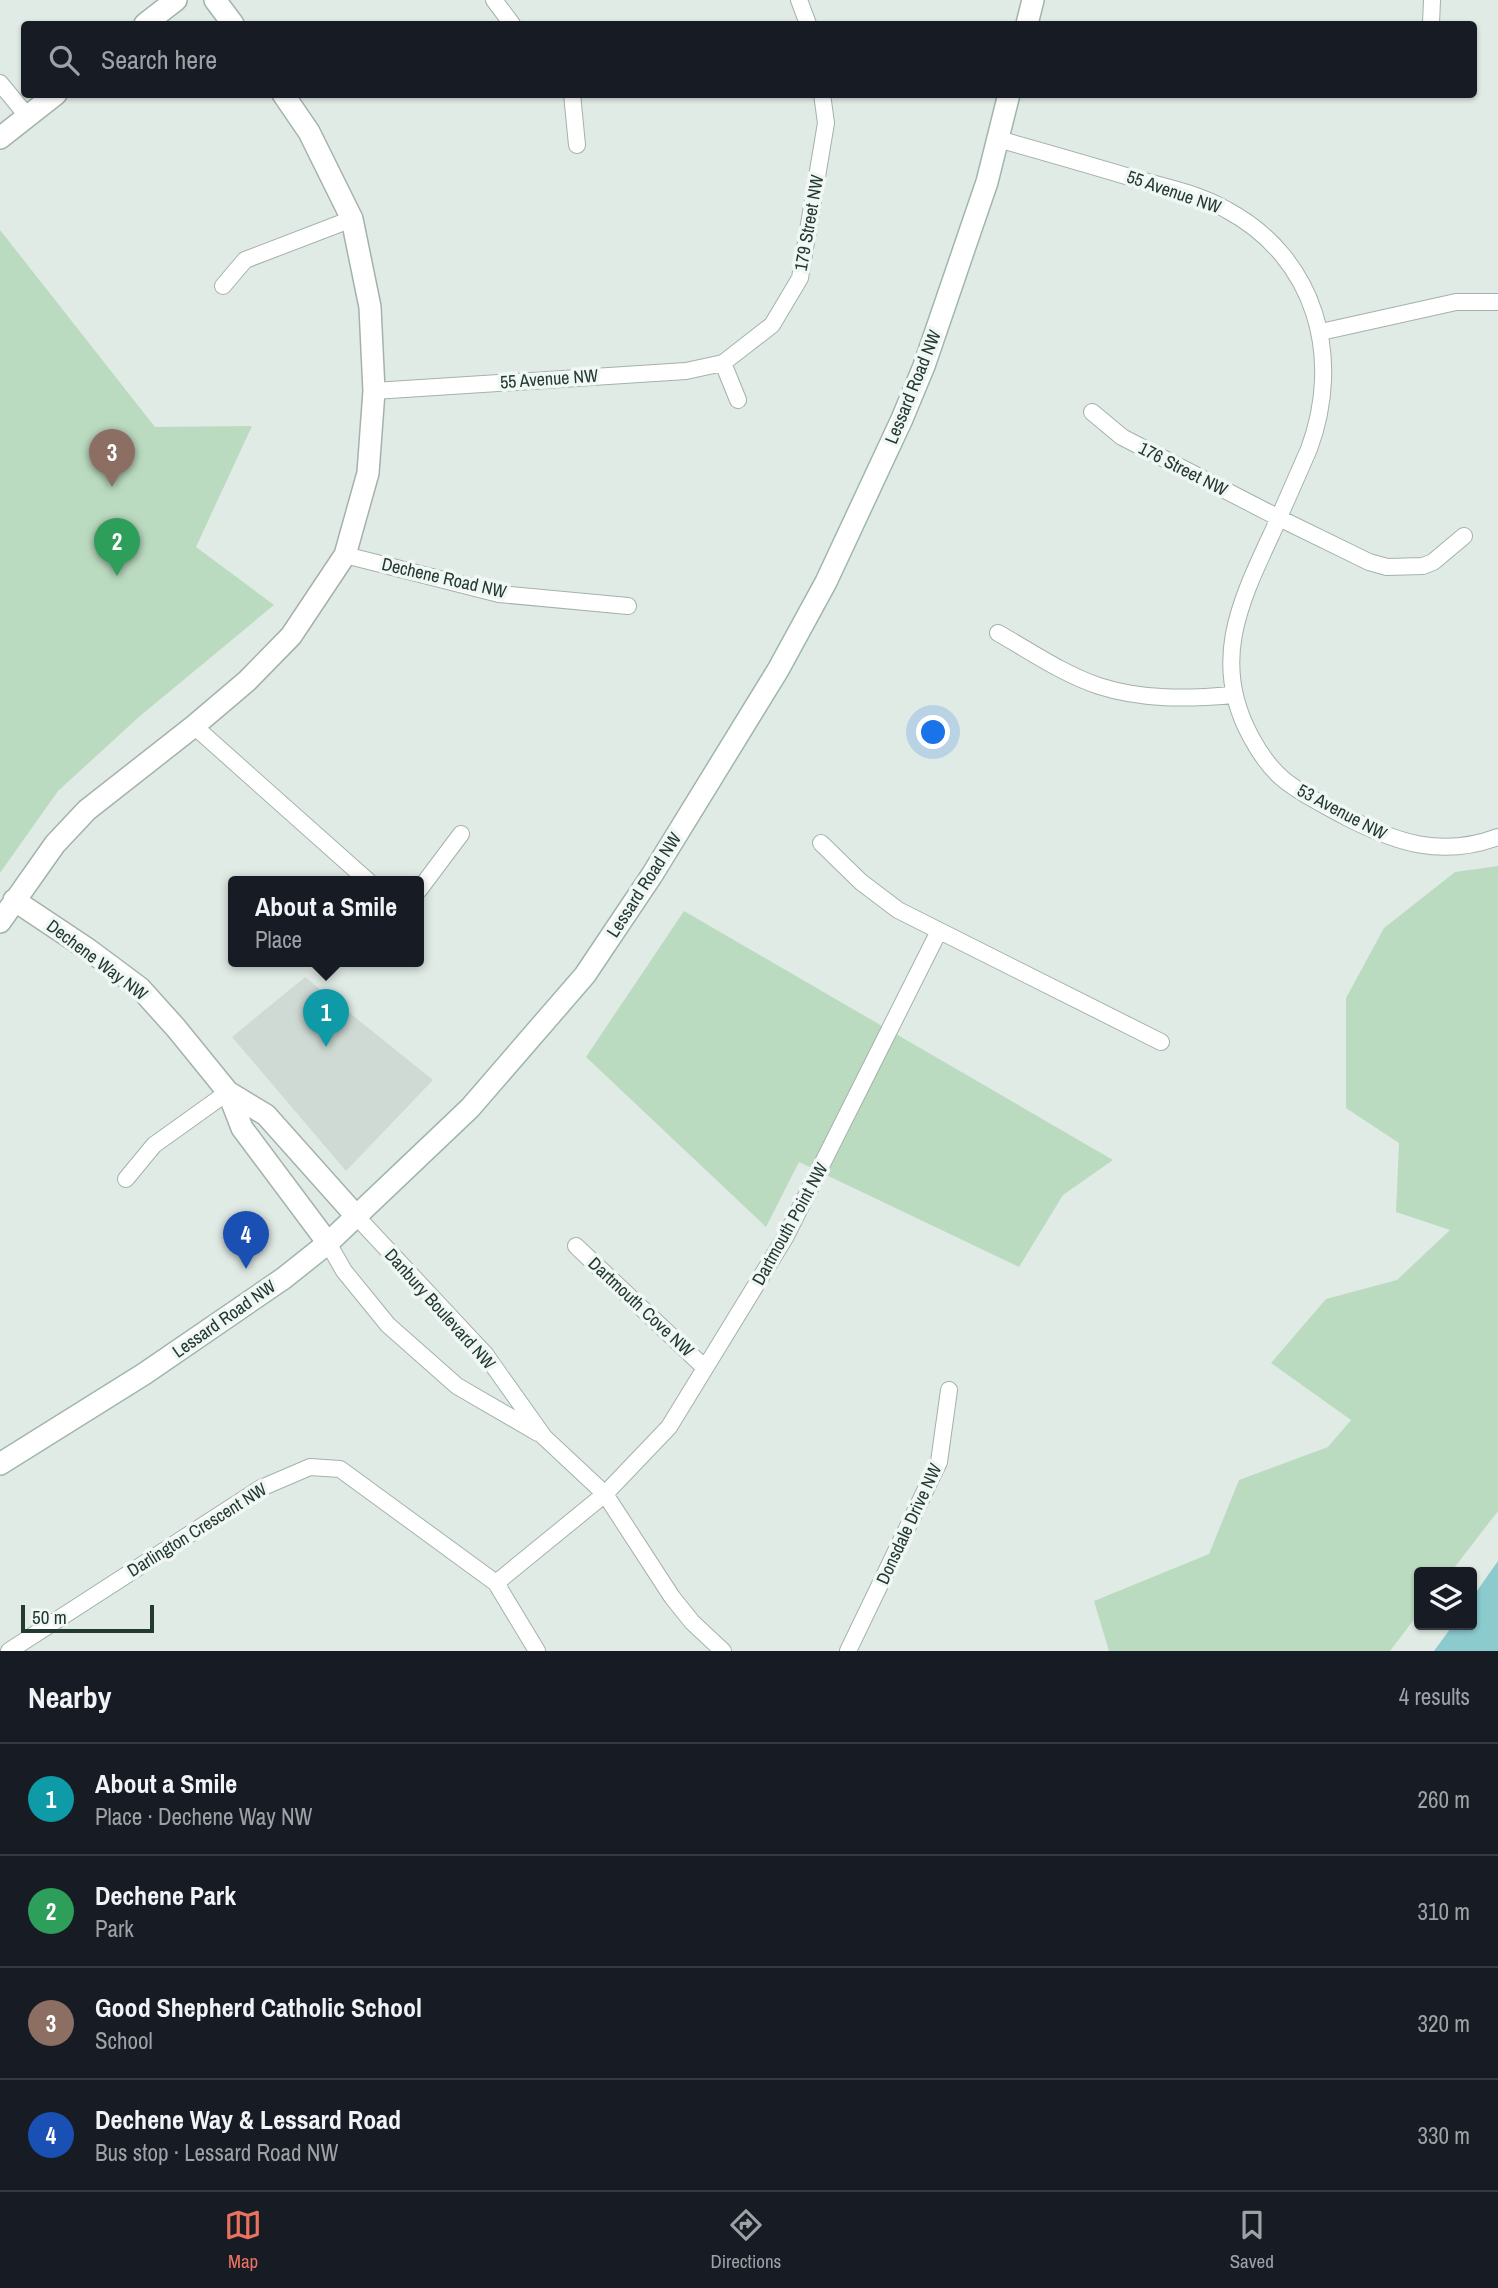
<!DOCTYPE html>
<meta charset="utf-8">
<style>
:root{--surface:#171b24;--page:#242831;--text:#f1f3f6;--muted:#9ea1a6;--line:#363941;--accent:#ea725f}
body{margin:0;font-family:"Archivo Narrow",sans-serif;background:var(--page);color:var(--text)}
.controls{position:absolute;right:21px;bottom:21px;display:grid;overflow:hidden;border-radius:7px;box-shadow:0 2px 5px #0004}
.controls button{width:63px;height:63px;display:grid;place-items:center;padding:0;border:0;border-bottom:2px solid var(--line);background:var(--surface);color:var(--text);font:35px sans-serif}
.scale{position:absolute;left:21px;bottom:18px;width:133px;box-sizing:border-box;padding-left:7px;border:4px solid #223a31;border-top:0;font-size:19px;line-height:24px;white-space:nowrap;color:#223a31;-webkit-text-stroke:5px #f1f7f4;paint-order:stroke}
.you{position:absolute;left:934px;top:733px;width:24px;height:24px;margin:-18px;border:5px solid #fff;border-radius:50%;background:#1a73e8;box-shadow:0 0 0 10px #1a73e833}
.badge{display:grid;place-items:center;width:46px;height:46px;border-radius:50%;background:var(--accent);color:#fff;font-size:23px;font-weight:700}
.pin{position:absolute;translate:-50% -58px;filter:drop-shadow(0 2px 4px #0008)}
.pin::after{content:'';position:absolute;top:37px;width:24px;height:21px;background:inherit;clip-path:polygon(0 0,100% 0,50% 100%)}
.popup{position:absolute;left:228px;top:876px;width:196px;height:91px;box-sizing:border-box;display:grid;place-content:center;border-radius:7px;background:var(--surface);filter:drop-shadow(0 2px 5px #0005);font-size:23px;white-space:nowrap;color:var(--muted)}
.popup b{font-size:26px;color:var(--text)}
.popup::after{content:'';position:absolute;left:50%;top:100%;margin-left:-14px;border:14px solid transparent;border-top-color:var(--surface)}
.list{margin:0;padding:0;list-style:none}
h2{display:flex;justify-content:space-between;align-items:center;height:91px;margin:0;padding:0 28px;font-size:30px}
h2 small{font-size:23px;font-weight:400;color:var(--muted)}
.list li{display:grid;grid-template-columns:46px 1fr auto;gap:21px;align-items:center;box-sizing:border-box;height:112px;padding:0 28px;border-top:2px solid var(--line)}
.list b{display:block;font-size:26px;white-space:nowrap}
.list p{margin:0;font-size:23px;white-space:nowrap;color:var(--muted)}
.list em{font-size:23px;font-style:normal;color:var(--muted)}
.icon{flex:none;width:38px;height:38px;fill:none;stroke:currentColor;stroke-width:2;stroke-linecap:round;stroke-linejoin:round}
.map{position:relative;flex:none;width:1498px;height:1651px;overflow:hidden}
.search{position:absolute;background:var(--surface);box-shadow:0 2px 5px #0004;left:21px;right:21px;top:21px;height:77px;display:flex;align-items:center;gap:18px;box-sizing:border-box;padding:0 24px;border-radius:7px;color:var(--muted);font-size:26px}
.sheet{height:539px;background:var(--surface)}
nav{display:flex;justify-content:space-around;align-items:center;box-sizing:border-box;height:98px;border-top:2px solid var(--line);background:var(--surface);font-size:19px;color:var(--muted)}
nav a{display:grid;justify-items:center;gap:4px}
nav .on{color:var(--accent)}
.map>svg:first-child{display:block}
</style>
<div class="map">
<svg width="1498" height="1651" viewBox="0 0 1498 1651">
<rect width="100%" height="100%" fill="#e1ebe5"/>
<!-- built -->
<path fill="#cfdad4" d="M305,977l128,103 -87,91 -114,-134z"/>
<!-- green -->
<path fill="#bbdbc0" d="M0,230l155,197 97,-1 -56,121 78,58 -134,111 -82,75 -58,82z
M1498,866v645l-47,61h-32v41l-29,38h-281l-15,-50 115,-47 30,-74 89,-33 23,-27 -80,-57 55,-64 71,-19 53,-50 -54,-18 3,-69 -53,-35v-110l38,-70 71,-56z
M684,911l429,249 -50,35 -44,72 -220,-105 -33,65 -180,-170z"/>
<!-- water -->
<path fill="#8bcacd" d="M1498,1561v90h-64l19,-26h19v-27z"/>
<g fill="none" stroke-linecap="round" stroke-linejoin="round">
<!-- minor casing -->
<g stroke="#a4b2ab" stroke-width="18">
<path id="minor" d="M494,0l18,24
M799,0l9,24
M1431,24l1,-24
M0,83l28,34
M572,94l5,51
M998,139c46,13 92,26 138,40 31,8 63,15 91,31 89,48 116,147 82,239 -12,27 -24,55 -36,82 -33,71 -63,131 -22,206 8,15 18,30 32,42 19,16 42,26 63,38 51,26 96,41 152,20
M223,286l22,-26 107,-41
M1321,332l135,-30h42
M723,363l15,37
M374,391l312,-20 37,-8 49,-38 28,-47 26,-155 -4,-29
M1092,412l30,25 157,81 90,44 18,5 36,-1 10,-4 31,-26
M345,555l154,39 129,12
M998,633c32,18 65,41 101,53 43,14 89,13 134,9
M194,726l174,155
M821,843l40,39 37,28 263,132
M419,890l42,-56
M126,1179l28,-34 74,-53
M357,1217l128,137 59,83 61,57 67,103 20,25 31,29
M328,1243l16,28 44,54 69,61 81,47
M576,1246l129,122
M496,1583l109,-89 64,-67 117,-191 153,-305
M9,1651l252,-163 49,-21 30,2 156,114 41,68
M848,1651l91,-189 10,-72"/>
</g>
<!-- tertiary casing -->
<g stroke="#a4b2ab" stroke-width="24">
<path id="tertiary" d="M215,0l18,24
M145,24l31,-24
M0,138l56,-44
M14,900l75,50 51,38 36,40 52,64 14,36 86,115
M0,922l55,-78 32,-34 107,-84 53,-45 44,-45 54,-81 23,-82 6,-82 -4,-84 -18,-88 -43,-87 -26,-38
M228,1092l38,23 91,102"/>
</g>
<!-- secondary casing -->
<g stroke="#a0b6ac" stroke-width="24">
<path id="secondary" d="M1027,24l6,-24
M0,1464l144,-90 140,-96 44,-35 142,-135 115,-133 67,-100 126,-205 48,-88 76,-163 22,-53 63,-184 22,-88"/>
</g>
<!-- minor -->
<use href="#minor" stroke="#fff" stroke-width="16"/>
<!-- tertiary -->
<use href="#tertiary" stroke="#fff" stroke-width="21"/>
<!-- secondary -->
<use href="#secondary" stroke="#fff" stroke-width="21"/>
</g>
<g text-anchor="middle" stroke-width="7" stroke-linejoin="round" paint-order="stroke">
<!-- street labels -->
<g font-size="18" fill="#223a31" stroke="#f1f7f4">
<text transform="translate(1174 192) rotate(19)" y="6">55 Avenue NW</text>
<text transform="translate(809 223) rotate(-80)" y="6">179 Street NW</text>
<text transform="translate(549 379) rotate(-4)" y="6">55 Avenue NW</text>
<text transform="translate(913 387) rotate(-68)" y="6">Lessard Road NW</text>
<text transform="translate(1183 469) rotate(27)" y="6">176 Street NW</text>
<text transform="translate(444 578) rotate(13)" y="6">Dechene Road NW</text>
<text transform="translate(1342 812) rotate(28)" y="6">53 Avenue NW</text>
<text transform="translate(644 885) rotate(-57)" y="6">Lessard Road NW</text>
<text transform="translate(97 960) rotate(37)" y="6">Dechene Way NW</text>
<text transform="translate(790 1224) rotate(-61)" y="6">Dartmouth Point NW</text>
<text transform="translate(641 1307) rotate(43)" y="6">Dartmouth Cove NW</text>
<text transform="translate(440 1309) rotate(48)" y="6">Danbury Boulevard NW</text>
<text transform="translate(224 1319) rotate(-35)" y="6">Lessard Road NW</text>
<text transform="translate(909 1524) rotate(-65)" y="6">Donsdale Drive NW</text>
<text transform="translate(197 1530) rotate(-32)" y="6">Darlington Crescent NW</text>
</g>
</g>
</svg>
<div class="controls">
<button><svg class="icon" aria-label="layers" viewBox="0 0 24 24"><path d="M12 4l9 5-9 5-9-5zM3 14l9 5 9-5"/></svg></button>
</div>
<div class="scale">50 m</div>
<div class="you"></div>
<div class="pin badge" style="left:326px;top:1047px;background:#0f9aa8">1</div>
<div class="popup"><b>About a Smile</b>Place</div>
<div class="pin badge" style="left:117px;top:576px;background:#2e9e5b">2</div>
<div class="pin badge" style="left:112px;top:487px;background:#8d6e63">3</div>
<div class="pin badge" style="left:246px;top:1269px;background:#1a4fb4">4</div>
<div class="search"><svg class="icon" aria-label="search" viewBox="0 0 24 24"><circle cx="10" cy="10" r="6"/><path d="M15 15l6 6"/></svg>Search here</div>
</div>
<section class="sheet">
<h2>Nearby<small>4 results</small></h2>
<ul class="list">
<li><span class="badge" style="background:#0f9aa8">1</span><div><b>About a Smile</b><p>Place · Dechene Way NW</p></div><em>260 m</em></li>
<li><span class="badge" style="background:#2e9e5b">2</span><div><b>Dechene Park</b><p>Park</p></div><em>310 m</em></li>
<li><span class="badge" style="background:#8d6e63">3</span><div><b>Good Shepherd Catholic School</b><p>School</p></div><em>320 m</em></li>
<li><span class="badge" style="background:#1a4fb4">4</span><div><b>Dechene Way &amp; Lessard Road</b><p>Bus stop · Lessard Road NW</p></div><em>330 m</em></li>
</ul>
</section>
<nav>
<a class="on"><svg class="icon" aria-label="map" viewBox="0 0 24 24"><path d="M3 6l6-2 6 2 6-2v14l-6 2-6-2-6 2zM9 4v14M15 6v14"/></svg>Map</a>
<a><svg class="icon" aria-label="directions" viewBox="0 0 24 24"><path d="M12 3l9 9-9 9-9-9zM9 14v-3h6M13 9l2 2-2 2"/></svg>Directions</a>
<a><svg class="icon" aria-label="saved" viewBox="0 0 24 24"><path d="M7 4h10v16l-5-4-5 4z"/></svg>Saved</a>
</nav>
